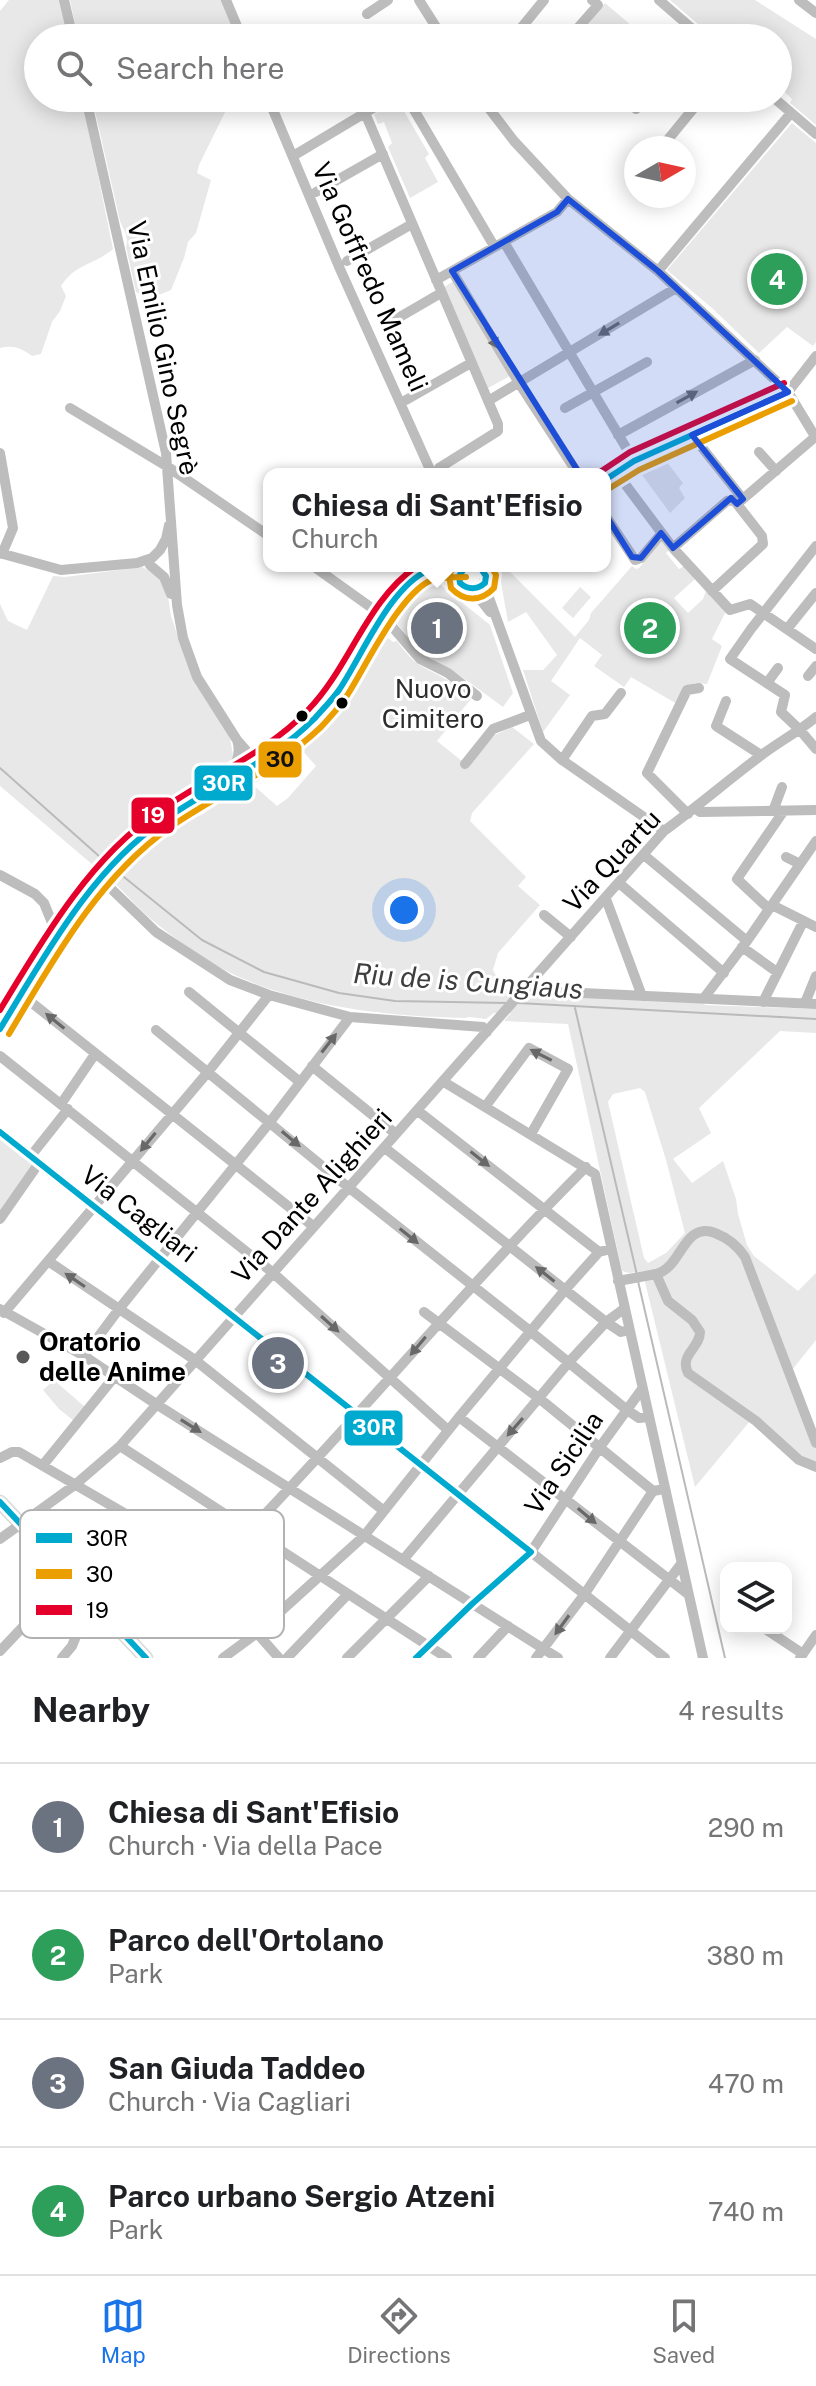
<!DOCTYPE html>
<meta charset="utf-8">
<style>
:root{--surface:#fff;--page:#f6f6f6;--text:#202124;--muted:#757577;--line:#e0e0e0;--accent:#1a73e8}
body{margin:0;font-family:"Public Sans",sans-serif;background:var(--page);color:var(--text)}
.controls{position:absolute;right:24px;bottom:24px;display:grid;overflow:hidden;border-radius:16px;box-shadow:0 4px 20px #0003}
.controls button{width:72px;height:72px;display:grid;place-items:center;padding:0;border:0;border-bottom:2px solid var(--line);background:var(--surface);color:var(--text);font:40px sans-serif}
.compass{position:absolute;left:624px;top:136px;width:72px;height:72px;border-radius:50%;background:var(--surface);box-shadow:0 4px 20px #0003;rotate:81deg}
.you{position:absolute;left:404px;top:910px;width:28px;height:28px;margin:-20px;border:6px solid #fff;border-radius:50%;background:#1a73e8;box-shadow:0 0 0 12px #1a73e833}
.badge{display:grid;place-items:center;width:52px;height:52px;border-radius:50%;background:var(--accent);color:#fff;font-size:26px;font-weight:700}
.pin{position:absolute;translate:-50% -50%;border:4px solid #fff;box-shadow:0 2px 8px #0006}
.popup{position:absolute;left:263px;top:468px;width:348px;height:104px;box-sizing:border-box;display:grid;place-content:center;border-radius:16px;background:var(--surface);filter:drop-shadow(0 2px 6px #0005);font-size:26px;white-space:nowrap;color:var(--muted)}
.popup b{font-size:30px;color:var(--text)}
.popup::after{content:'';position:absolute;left:50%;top:100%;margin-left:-16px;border:16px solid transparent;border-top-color:var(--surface)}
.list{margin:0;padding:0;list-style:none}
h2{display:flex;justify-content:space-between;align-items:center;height:104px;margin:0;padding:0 32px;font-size:34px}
h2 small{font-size:26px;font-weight:400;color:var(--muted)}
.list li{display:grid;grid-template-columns:52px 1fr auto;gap:24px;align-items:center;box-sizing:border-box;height:128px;padding:0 32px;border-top:2px solid var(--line)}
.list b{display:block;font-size:30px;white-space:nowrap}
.list p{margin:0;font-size:26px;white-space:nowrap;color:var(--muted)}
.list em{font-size:26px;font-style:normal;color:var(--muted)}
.icon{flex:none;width:44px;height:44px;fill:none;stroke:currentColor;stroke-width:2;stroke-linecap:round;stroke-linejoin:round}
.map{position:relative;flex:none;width:816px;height:1658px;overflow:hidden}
.search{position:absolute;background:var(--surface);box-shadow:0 4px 20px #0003;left:24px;right:24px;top:24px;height:88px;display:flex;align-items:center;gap:20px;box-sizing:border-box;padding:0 28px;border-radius:44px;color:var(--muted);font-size:30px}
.sheet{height:616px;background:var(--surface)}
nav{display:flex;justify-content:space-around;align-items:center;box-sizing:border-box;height:112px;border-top:2px solid var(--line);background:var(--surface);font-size:22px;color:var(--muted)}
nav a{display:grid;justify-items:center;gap:4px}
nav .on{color:var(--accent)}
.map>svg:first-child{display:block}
</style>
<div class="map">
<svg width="816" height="1658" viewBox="0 0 816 1658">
<rect width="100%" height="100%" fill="#fff"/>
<!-- green -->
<path fill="#e8e8e8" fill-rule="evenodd" d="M9,0h51l8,38h-30v60h42l1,11 4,3 28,137c-20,17 -37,14 -52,37l5,10 -6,15 -8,11 -11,32 -9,2c-11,-8 -19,-11 -32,-8v-337z
M70,0h154l16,38h-162z
M670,0h85l61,39v86l-26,-22 2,-4 -14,-13v-48h-64z
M605,3l41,35h-71z
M92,98h140l-33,67 -2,8 14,7 -15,53 -8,9 -4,16 -13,32 -22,9 -13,-7 -10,-45c3,-11 -2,-16 -6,-26z
M398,101l31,53 -4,4 13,24 -28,16 -22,-51 4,-4 -8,-21 -6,2 -4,-10z
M792,123l24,20v199l-3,4 -26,-19 -28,26 -46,-44 -46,-39z
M454,281l56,95 -22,12 -44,-101z
M663,457l20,26 -4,5 6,10 -15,15 -33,-45z
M662,540l8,9 -4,4 13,16 5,-3 11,13 -21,19 14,15 15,-14 3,-8 20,20 -14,28 10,7 -15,38 -13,-1 -17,21 -46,-27 -7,10 -30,-21 8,-11 -22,-17 -29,43 19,14 -27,37 -20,-62h20l14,-15 -31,-43 -18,10 -10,-56h6l71,71 14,-17 2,-7 41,-47 4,3 3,-1z
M142,567l15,7 10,15 4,27 16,48 8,18 35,56 3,17 -1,7 -9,11 -23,14 -11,12 -54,36 -22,22 9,9 18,-21 15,-11 10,-7 36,-12 50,-32 26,23 11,-8 28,-32 -16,-18 26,-26 28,-46h4l24,-43 11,9 4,-1c18,25 21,23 47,37 9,5 18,14 27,21l-34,42 31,25 27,-31 17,-8 22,17 -62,69 -2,8 56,56 -8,9 22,19 -42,48 -5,17 9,17 30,6 170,8 3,4 111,4v24l-36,-2 -81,77 12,25 -38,26 19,24 31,-22 13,38 2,15 9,31 7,11 44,35 18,-18v67l-24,30 -45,-115 -26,-24 -20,-5 -9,4 -30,39 -33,4 -7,-2 -54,-247 -64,-3 7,-8h-17l-8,6 -17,-2 -4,1c-77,-2 -155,-10 -226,-41 -29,-13 -58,-34 -82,-53 -16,-12 -30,-29 -44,-43v-6l-9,-8 -4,4 -100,-85v-182l8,17 19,9 26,-54 12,1zM640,1088l5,4 21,68 19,73 -19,20 -18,10 -4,-5 -36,-156 5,-8z
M432,578l58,47 23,68 -10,14 -52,-38 -24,-12 -9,-7 -27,-34 19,-18 -1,-2 8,-9 6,-3 3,2z
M580,587l11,10 -18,21 -11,-10z
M0,1133l36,30 -36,53z
M706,1233l30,15 80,200v14h-6l-115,-87 -7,-9 15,-29c-14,-16 -40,-37 -40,-60l24,-32z
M644,1278h9l44,52 -14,34 67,57 -55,66z
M54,1380l31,27 -11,14 -15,-12 -16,-19z"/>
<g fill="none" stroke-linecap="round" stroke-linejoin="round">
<!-- stream -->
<path stroke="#bababa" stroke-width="2" d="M0,768l109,97
M114,869l88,71 62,32 75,21 56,8 112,2
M518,1003l298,16
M575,1008l62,267
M638,1281l87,377"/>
<!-- major casing -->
<g stroke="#dbdbdb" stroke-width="15">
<path id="major" d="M0,1502l146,156"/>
</g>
<!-- minor -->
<path stroke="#bdbdbd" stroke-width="10" d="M64,0l9,38
M226,0l16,38
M419,0l24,38
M659,0l44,38
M799,0l17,13
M367,14l21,-14
M481,30l9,8
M513,38l31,-38
M569,38l29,-33 -6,-5
M86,98l80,355 11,152 6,33 14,39 40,63 15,17 1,9
M268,98l72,171 92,205
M407,98l87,148
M481,98l33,43 54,58 90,72 130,121 28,46
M623,98l13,11 9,-11
M774,98l42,36
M365,113l133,311v7l-59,37
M661,148l41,-50
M293,156l97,-58
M316,192l67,-38
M504,242l130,219
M347,261l65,-37
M452,271l67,112 59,91
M658,271l133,-158
M436,280l121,-68 11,-13
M386,325l55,-32
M406,400l65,-37
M488,401l188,-113
M70,408l98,59 101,69
M565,408l82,-46
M618,435l137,-75
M692,435l51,64
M759,452l17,19
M0,453l13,75 -11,26
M616,472l57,76 57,62 20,-6 66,45
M605,480l29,-19 154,-69 28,-36
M737,504l78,-67
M605,515l30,45 6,-2 21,-25
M816,546l-65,83 -21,30 55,36 -4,17 19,18 16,19
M673,548l54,-47 6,-1 4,4 25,32 1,8 -51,47
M0,553l61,17 76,-7 15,-5 8,-8 6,-11 3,-14
M150,565l14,12 7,17
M313,566l70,50 37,43 28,14 29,23
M466,566l-6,10 2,8 11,6 17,22
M479,566l7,10 -4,10
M484,584l57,157 21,19 102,71
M787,629l29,-36
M808,676l8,-10
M767,683l11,-15
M337,695l46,-79 24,-31 23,-16 35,-2
M726,701l-10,25 45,29
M562,760l30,-44 13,-2 16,-21
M465,764l28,-35 37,-14
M222,780c13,-9 20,-25 15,-40
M696,809l4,3 116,-2
M773,811l9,-24
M688,814l-41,-41 40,-83 12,-2
M171,821c53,-23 115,-57 151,-102
M644,855l103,86
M786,857l14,7
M0,875l35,19 9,9 13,32
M101,879l55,53 74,48 39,15 81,22 133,10 4,5
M619,883l105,90
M606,899l36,97
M772,905l44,22
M769,909l-32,-30 46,-67
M544,915l27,22
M742,947l35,25
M526,988l14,3 276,13
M189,992l111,90
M22,995l291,231
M704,998l43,-57 69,-100
M763,1002l40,-80
M805,1003l11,-27
M0,1029l57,-94 34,-44 40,-45 32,-26 112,-69 38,-31 25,-28
M156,1030l192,157 182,144 97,79 12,8 10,-1
M0,1056l272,216 176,158
M312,1066l84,68
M444,1082l151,92 108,484
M61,1104l34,-50
M485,1107l44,-59 39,21 -37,65
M418,1111l181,141
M0,1132l665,526
M385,1148l221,174 15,10 8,-2
M30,1157l38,-48
M0,1219l39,-56
M48,1261l147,99 189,151
M656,1274c26,-6 27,-53 59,-41 13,5 22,12 30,24l71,186
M618,1281l38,-7 12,27 24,19 8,12c0,16 -21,23 -12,41l68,48 43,39 17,7
M0,1309l84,47 72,48 402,254
M424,1312l116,87 113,92
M4,1313l204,-241 61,-77
M84,1356l35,-47 151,-187 80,-105
M459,1417l229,177
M120,1446l327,212
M0,1458l12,-6h7l143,83 27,21 90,102
M43,1465l72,-89
M249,1531c115,-120 220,-247 337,-364
M0,1539l76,-55 44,-38 544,-615c33,-24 63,-50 95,-74 18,-14 39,-25 57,-40
M403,1560l166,-198 37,-40 19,-14
M280,1612l84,-76 95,-119 106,-127 34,-38 12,-3
M764,1628l39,26
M0,1651l70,-74
M62,1658l10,-12 7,-17 20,-22
M223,1658l34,-25
M287,1658l61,-64
M347,1658l82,-82
M416,1658l56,-54 59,-52 69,-105 42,-58
M478,1658l30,-32
M536,1658l48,-63 69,-104 6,-1
M610,1658l71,-94
M800,1658l16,-23"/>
<!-- major -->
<use href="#major" stroke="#bdbdbd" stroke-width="12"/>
<!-- bus-1 casing -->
<g stroke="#fff" stroke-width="12">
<path id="bus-1" d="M605,480l29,-19 154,-69
M466,566l-7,10 1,7c8,7 17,7 25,0l1,-7 -7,-10
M0,1029c44,-72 92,-161 164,-209 50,-35 108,-58 151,-102 8,-9 17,-18 24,-28 23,-34 51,-104 90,-120 9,-4 25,-2 36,-3
M0,1132l531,420 -59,52 -56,54
M0,1502l146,156"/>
</g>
<!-- bus-2 casing -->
<g stroke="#fff" stroke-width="12">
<path id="bus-2" d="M610,488l29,-18 153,-69
M454,566l-5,9 2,13c13,14 30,14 43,0l2,-13 -5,-9
M9,1034c43,-72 89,-156 160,-206 50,-35 107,-58 152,-101 9,-10 20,-21 27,-33 18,-28 55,-107 87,-115 9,-3 21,-1 31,-2"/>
</g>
<!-- bus-3 casing -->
<g stroke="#fff" stroke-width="12">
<path id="bus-3" d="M600,472l30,-20 154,-69
M0,1010c43,-71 89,-151 158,-198 49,-35 108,-58 150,-102 42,-43 58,-109 109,-144"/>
</g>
<!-- bus-1 -->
<use href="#bus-1" stroke="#00a9ce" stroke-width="6"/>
<!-- bus-2 -->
<use href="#bus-2" stroke="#eb9e00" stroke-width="6"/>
<!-- bus-3 -->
<use href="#bus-3" stroke="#e4002b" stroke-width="6"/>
</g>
<!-- one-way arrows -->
<defs><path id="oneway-solid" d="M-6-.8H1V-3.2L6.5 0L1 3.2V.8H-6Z" transform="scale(2)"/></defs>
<g fill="#686868">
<use href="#oneway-solid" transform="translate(609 329) rotate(149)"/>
<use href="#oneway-solid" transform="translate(492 338) rotate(59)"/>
<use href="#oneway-solid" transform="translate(687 397) rotate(-29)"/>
<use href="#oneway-solid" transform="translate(55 1021) rotate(-141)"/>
<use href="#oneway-solid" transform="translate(329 1043) rotate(-52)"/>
<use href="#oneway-solid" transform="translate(541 1055) rotate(-153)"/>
<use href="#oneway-solid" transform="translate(291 1139) rotate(40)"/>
<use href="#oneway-solid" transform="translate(148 1142) rotate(129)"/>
<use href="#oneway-solid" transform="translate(480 1159) rotate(38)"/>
<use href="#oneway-solid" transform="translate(409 1236) rotate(39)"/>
<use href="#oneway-solid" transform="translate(545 1274) rotate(-142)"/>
<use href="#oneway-solid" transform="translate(75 1280) rotate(-146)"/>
<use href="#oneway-solid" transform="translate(330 1324) rotate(42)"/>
<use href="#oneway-solid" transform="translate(418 1346) rotate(130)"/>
<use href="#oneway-solid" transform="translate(191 1426) rotate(32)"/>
<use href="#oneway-solid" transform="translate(515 1427) rotate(131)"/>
<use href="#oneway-solid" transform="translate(587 1516) rotate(40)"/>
<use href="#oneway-solid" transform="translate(562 1625) rotate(126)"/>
</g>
<!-- marked area -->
<path fill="#1d4ed8" fill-opacity="0.2" stroke="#1d4ed8" stroke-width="6" stroke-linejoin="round" d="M568,199l90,72 130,121 -96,43 51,64 -6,5 -6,-6 -58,50 -12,-15 -20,25 -9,-1 -180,-286 105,-59z"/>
<!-- markers -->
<g fill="#000" stroke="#fff" stroke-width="3">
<circle cx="342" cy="703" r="7"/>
<circle cx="302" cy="716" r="7"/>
</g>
<circle fill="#595959" stroke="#fff" stroke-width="3" cx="23" cy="1357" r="8"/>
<g text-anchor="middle" stroke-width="6" stroke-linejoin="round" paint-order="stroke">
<!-- street labels -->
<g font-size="26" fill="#000" stroke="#fff">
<text transform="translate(370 277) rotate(66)" y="9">Via Goffredo Mameli</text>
<text transform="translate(163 348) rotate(78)" y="9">Via Emilio Gino Segrè</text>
<text transform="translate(612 861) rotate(-47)" y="9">Via Quartu</text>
<text transform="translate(312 1196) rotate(-48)" y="9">Via Dante Alighieri</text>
<text transform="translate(139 1214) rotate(38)" y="9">Via Cagliari</text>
<text transform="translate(564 1463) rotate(-56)" y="9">Via Sicilia</text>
</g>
<!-- park labels -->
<g font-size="26" fill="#2d2d2d" stroke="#fff">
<text x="433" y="698">Nuovo<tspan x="433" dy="30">Cimitero</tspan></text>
</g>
<!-- poi labels -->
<g font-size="26" font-weight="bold" fill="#000" stroke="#fff" text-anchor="start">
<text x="39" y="1351">Oratorio<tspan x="39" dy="30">delle Anime</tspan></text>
</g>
<!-- water labels -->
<g font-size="28" font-style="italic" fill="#3e3e3e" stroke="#fff">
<text transform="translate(468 981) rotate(4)" y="10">Riu de is Cungiaus</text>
</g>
</g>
<!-- legend -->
<rect x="20" y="1510" width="264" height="128" rx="12" fill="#fff" stroke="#b2b2b2" stroke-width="2"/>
<rect x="36" y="1533" width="36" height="10" fill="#00a9ce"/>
<rect x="36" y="1569" width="36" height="10" fill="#eb9e00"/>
<rect x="36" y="1605" width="36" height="10" fill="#e4002b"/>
<g font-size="22" fill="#000">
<text x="86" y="1546">30R</text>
<text x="86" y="1582">30</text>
<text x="86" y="1618">19</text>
</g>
<g stroke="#fff" stroke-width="3">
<rect x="257" y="740" width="46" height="39" rx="8" fill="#eb9e00"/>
<rect x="193" y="764" width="61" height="38" rx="8" fill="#00a9ce"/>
<rect x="130" y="796" width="46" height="39" rx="8" fill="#e4002b"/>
<rect x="343" y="1409" width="61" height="38" rx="8" fill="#00a9ce"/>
</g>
<g font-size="22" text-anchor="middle" font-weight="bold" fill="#fff">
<text x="224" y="791">30R</text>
<text x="153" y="823">19</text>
<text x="374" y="1435">30R</text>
</g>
<g font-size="22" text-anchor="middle" font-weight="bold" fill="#111">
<text x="280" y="767">30</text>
</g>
</svg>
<div class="controls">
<button><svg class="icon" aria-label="layers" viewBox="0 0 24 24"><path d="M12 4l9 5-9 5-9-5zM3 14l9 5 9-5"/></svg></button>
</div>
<svg class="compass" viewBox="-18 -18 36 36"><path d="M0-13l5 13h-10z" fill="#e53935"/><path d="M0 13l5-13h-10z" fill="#757577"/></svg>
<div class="you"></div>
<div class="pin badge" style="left:437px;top:628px;background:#6b7280">1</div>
<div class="popup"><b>Chiesa di Sant'Efisio</b>Church</div>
<div class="pin badge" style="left:650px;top:628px;background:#2e9e5b">2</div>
<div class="pin badge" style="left:278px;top:1363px;background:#6b7280">3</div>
<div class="pin badge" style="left:777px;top:279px;background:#2e9e5b">4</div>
<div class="search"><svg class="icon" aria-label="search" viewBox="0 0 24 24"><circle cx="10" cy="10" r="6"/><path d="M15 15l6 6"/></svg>Search here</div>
</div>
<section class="sheet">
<h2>Nearby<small>4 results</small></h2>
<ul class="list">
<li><span class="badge" style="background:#6b7280">1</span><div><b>Chiesa di Sant'Efisio</b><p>Church · Via della Pace</p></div><em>290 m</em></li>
<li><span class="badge" style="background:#2e9e5b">2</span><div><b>Parco dell'Ortolano</b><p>Park</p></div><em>380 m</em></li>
<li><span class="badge" style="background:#6b7280">3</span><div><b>San Giuda Taddeo</b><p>Church · Via Cagliari</p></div><em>470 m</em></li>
<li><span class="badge" style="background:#2e9e5b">4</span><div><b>Parco urbano Sergio Atzeni</b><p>Park</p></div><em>740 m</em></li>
</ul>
</section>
<nav>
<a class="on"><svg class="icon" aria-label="map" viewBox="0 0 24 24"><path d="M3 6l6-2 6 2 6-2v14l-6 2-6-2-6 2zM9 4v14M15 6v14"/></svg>Map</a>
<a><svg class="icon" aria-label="directions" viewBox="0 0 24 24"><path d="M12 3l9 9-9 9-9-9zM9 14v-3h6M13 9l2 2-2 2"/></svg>Directions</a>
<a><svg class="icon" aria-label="saved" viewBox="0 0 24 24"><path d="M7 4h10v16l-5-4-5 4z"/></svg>Saved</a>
</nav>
